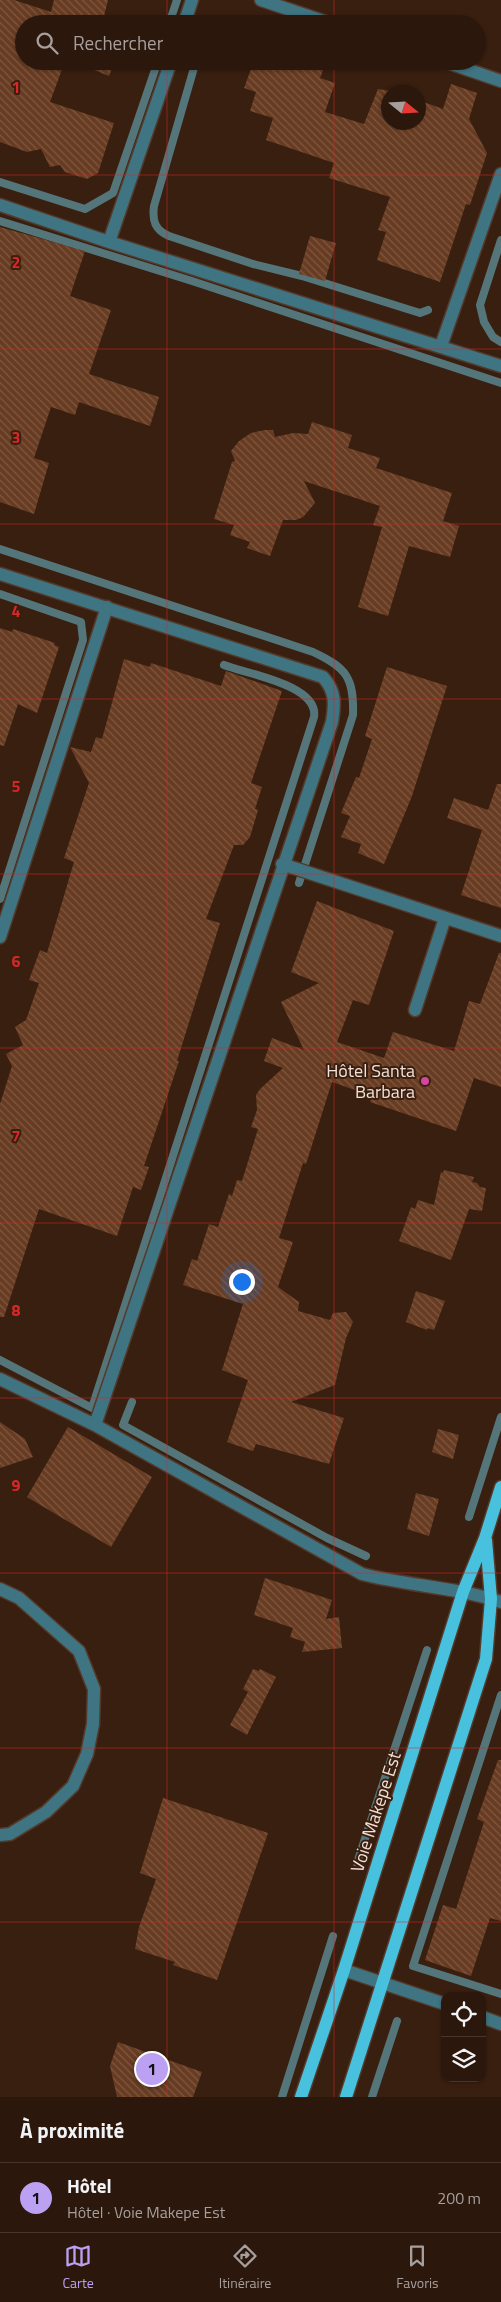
<!DOCTYPE html>
<html lang="fr">
<meta charset="utf-8">
<style>
:root{--surface:#2b170b;--page:#332014;--text:#f1f3f6;--muted:#a69f9d;--line:#47362c;--accent:#bca0f2}
body{margin:0;font-family:"Titillium Web",sans-serif;background:var(--page);color:var(--text)}
.controls{position:absolute;right:15px;bottom:15px;display:grid;overflow:hidden;border-radius:10px;box-shadow:0 1px 4px #0004}
.controls button{width:45px;height:45px;display:grid;place-items:center;padding:0;border:0;border-bottom:1px solid var(--line);background:var(--surface);color:var(--text);font:25px sans-serif}
.compass{position:absolute;left:381px;top:85px;width:45px;height:45px;border-radius:50%;background:var(--surface);box-shadow:0 1px 4px #0004;rotate:108deg}
.you{position:absolute;left:241px;top:1281px;width:18px;height:18px;margin:-12px;border:4px solid #fff;border-radius:50%;background:#1a73e8;box-shadow:0 0 0 8px #1a73e833}
.badge{display:grid;place-items:center;width:32px;height:32px;border-radius:50%;background:var(--accent);color:#111;font-size:16px;font-weight:700}
.pin{position:absolute;translate:-50% -50%;border:2px solid #fff;box-shadow:0 1px 5px #0006}
.list{margin:0;padding:0;list-style:none}
h2{display:flex;justify-content:space-between;align-items:center;height:65px;margin:0;padding:0 20px;font-size:21px}
h2 small{font-size:16px;font-weight:400;color:var(--muted)}
.list li{display:grid;grid-template-columns:32px 1fr auto;gap:15px;align-items:center;box-sizing:border-box;height:70px;padding:0 20px;border-top:1px solid var(--line)}
.list b{display:block;font-size:19px;white-space:nowrap}
.list p{margin:0;font-size:16px;white-space:nowrap;color:var(--muted)}
.list em{font-size:16px;font-style:normal;color:var(--muted)}
.icon{flex:none;width:28px;height:28px;fill:none;stroke:currentColor;stroke-width:2;stroke-linecap:round;stroke-linejoin:round}
.map{position:relative;flex:none;width:501px;height:2097px;overflow:hidden}
.search{position:absolute;background:var(--surface);box-shadow:0 1px 4px #0004;left:15px;right:15px;top:15px;height:55px;display:flex;align-items:center;gap:12px;box-sizing:border-box;padding:0 18px;border-radius:28px;color:var(--muted);font-size:19px}
.sheet{height:135px;background:var(--surface)}
nav{display:flex;justify-content:space-around;align-items:center;box-sizing:border-box;height:70px;border-top:1px solid var(--line);background:var(--surface);font-size:14px;color:var(--muted)}
nav a{display:grid;justify-items:center;gap:2px}
nav .on{color:var(--accent)}
.map>svg:first-child{display:block}
</style>
<div class="map">
<svg width="501" height="2097" viewBox="0 0 501 2097">
<defs>
<pattern id="building-back-hatch" width="6" height="6" patternUnits="userSpaceOnUse" patternTransform="scale(1.25)"><rect width="6" height="6" fill="#683c22"/><path d="M-1 5l2 2M0 0l6 6M5-1l2 2" fill="none" stroke="#7e5841"/></pattern>
</defs>
<rect width="100%" height="100%" fill="#391f0f"/>
<g fill="none" stroke-linecap="round" stroke-linejoin="round">
<!-- stream -->
<path stroke="#54767b" stroke-width="8" d="M169,24l8,-24
M208,24l1,-4
M196,61l-42,145c-2,15 1,24 15,30l84,28 49,12 118,37 8,-3
M0,182l85,27 28,-16 45,-132
M0,221l192,60 309,102
M501,240l-21,65 4,17 9,15 8,5
M0,549l313,103c34,16 41,26 40,63l-54,168
M0,594l81,28 2,18 -83,259
M0,1360l92,48 222,-691c5,-32 -67,-43 -90,-52
M132,1402l-9,23 204,113 39,18
M469,1517l32,-100
M501,1695l-88,271 88,28
M357,1863l70,-213
M282,2097l51,-161
M372,2097l25,-76"/>
</g>
<!-- building -->
<path fill="url(#building-back-hatch)" d="M0,0h14l37,12 3,-12h54l-6,24h-78v37h41l-15,41 64,21 -16,50 -11,6 -22,-7 -5,-7 -10,2 -9,-18 -14,3 -27,-10z
M72,61h43l-6,15z
M254,61h42l27,9 -3,8 15,5 -10,29 39,12 14,-35 19,3h-9v30h30v-22l25,9 8,-25 26,9 -8,26 18,34 -17,52 -4,-1 -26,78 -63,-22 9,-28 -8,-2 12,-33 -61,-19 5,-15 -68,-23 7,-22 -23,-7 6,-19 -12,-4z
M0,227l85,24 -15,45 41,14 -22,64 70,23 -9,29 -71,-24 -4,13 -24,-8 -17,51 15,5 -15,51 -34,-12z
M310,236l26,7 -11,38 -26,-7z
M312,422l40,13 -4,13 32,10 -4,10 76,25 -9,28 16,5 -9,31 -41,-11 -21,70 -30,-9 24,-80 -9,-2 7,-19 -76,-25 11,22 -12,14 -7,3h-13l-13,36 -23,-8 3,-6 -20,-7 4,-10 -20,-6 18,-57 3,-1 -4,-10 8,-10 12,-8 14,-3h8l2,7 18,-4 15,1z
M0,628l12,4 1,-3 42,14 -1,2 5,2 -22,66 -19,-9 -14,42 -4,-1z
M124,659l26,8 1,-4 70,23 5,-15 56,20 -31,92 11,4 -7,22 3,1 -8,27 -7,8h-9l-28,74 14,4 -43,138h2l-35,105 5,1 -8,23 -8,-3 -16,49 -78,-27 -35,108h-4v-213l12,-38 -6,-12 17,-9 -8,-18 11,-7 13,-37 -10,-3 11,-30 7,3 27,-91 -10,-4 25,-75 -19,-36 21,5 5,-15 6,2z
M387,667l60,19 -35,110 -28,68 -26,-11 3,-9 -20,-7 9,-21 -9,-3 15,-36 3,1 13,-39 -7,-3z
M497,784h4v124l-40,-13 21,-65 -35,-12 7,-20 34,12z
M317,901l77,30 -25,74 -16,-5 -16,42 47,16 9,-26 61,19 15,-50 11,3 19,-51h2v134l-27,-9 -18,53 -86,-29 2,-6 -40,-14 -26,82 -3,-1 -24,75 14,4 -15,45 21,15 -1,9 32,9 3,-7 13,-1 7,10 -7,16 -11,47 -44,17 53,16 -15,46 -73,-20 -3,7 -26,-9 21,-62 -26,-10 21,-66 -60,-19 9,-26 5,2 12,-37 9,3 11,-33 3,2 5,-16 5,1 16,-52 -7,-2 6,-17 -1,-15 4,-6 23,-21 -19,-7 8,-23 32,12 -23,-48 38,-19 -28,-11z
M444,1170l30,7 -2,5 5,1 3,4 6,1 -4,23 -13,-2 -18,51 -52,-19 12,-34 4,2 3,-9 16,5 7,-33 2,1z
M416,1291l29,10 -11,29 -6,-2 -1,2 -21,-8z
M0,1422l25,17 8,18 -33,11z
M68,1427l84,50 -41,70 -84,-50z
M438,1429l21,6 -6,24 -21,-7z
M416,1493l23,6 -10,37 -22,-7z
M265,1578l67,22 -6,19 13,-2 3,31 -40,4 3,-10 -15,-5 3,-9 -39,-13z
M253,1669l6,2 1,-2 16,8 -29,58 -17,-10 18,-33 -5,-3z
M498,1760h3v161l-11,-3 -19,58 -46,-16 18,-55 13,4 28,-87 -7,-3z
M163,1798l105,35 -51,147 -44,-15 2,-3 -40,-13 4,-22 17,-48 -16,-6z
M118,2042l84,30 -9,25h-76l-7,-31z"/>
<g fill="none" stroke-linecap="round" stroke-linejoin="round">
<!-- minor casing -->
<g stroke="#533a2b" stroke-width="15">
<path id="minor" d="M261,0l71,24
M184,24l8,-24
M443,61l58,20
M0,205l109,37 392,124
M109,242l62,-181
M441,346l60,-172
M0,574l323,103c13,15 12,26 9,45l-237,703
M282,864l219,72
M0,937l107,-330
M415,1010l30,-92
M0,1379l95,46 267,149c46,12 94,13 139,28
M0,1589l19,9 60,53 15,38 -1,35 -6,30 -14,32 -27,26 -36,22 -10,1
M344,1970l101,34
M482,2017l19,7"/>
</g>
<!-- major casing -->
<g stroke="#533a2b" stroke-width="15">
<path id="major" d="M301,2097l43,-127 119,-378 22,-54 16,-51
M346,2097l140,-438 5,-60 -5,-59"/>
</g>
<!-- minor -->
<use href="#minor" stroke="#3f7482" stroke-width="12"/>
<!-- major -->
<use href="#major" stroke="#48c1df" stroke-width="12"/>
</g>
<!-- grid -->
<path fill="none" stroke="#d62828" stroke-width="1" stroke-opacity="0.55" d="M167,0v24M334,0v24M167,61v2036M334,61v2036M0,175h501M0,349h501M0,524h501M0,699h501M0,874h501M0,1048h501M0,1223h501M0,1398h501M0,1573h501M0,1748h501M0,1922h501"/>
<!-- markers -->
<circle fill="#d1479c" stroke="#391f0f" stroke-width="2" cx="425" cy="1081" r="5"/>
<g text-anchor="middle" stroke-width="4" stroke-linejoin="round" paint-order="stroke">
<!-- poi labels -->
<g font-size="18" fill="#f4e1d7" stroke="#391f0f" text-anchor="end">
<text x="415" y="1077">Hôtel Santa<tspan x="415" dy="21">Barbara</tspan></text>
</g>
<!-- street labels -->
<g font-size="18" fill="#f4e1d7" stroke="#391f0f">
<text transform="translate(376 1812) rotate(-72)" y="6">Voie Makepe Est</text>
</g>
</g>
<g font-size="16" text-anchor="middle" font-weight="bold" fill="#d62828" stroke="#391f0f" stroke-width="4" stroke-linejoin="round" paint-order="stroke">
<text x="16" y="93">1</text>
<text x="16" y="268">2</text>
<text x="16" y="443">3</text>
<text x="16" y="617">4</text>
<text x="16" y="792">5</text>
<text x="16" y="967">6</text>
<text x="16" y="1142">7</text>
<text x="16" y="1316">8</text>
<text x="16" y="1491">9</text>
</g>
</svg>
<div class="controls">
<button><svg class="icon" aria-label="locate" viewBox="0 0 24 24"><circle cx="12" cy="12" r="6"/><path d="M12 2v4M12 18v4M2 12h4M18 12h4"/></svg></button>
<button><svg class="icon" aria-label="layers" viewBox="0 0 24 24"><path d="M12 4l9 5-9 5-9-5zM3 14l9 5 9-5"/></svg></button>
</div>
<svg class="compass" viewBox="-18 -18 36 36"><path d="M0-13l5 13h-10z" fill="#e53935"/><path d="M0 13l5-13h-10z" fill="#a69f9d"/></svg>
<div class="you"></div>
<div class="pin badge" style="left:152px;top:2069px">1</div>
<div class="search"><svg class="icon" aria-label="search" viewBox="0 0 24 24"><circle cx="10" cy="10" r="6"/><path d="M15 15l6 6"/></svg>Rechercher</div>
</div>
<section class="sheet">
<h2>À proximité<small></small></h2>
<ul class="list">
<li><span class="badge">1</span><div><b>Hôtel</b><p>Hôtel · Voie Makepe Est</p></div><em>200 m</em></li>
</ul>
</section>
<nav>
<a class="on"><svg class="icon" aria-label="map" viewBox="0 0 24 24"><path d="M3 6l6-2 6 2 6-2v14l-6 2-6-2-6 2zM9 4v14M15 6v14"/></svg>Carte</a>
<a><svg class="icon" aria-label="directions" viewBox="0 0 24 24"><path d="M12 3l9 9-9 9-9-9zM9 14v-3h6M13 9l2 2-2 2"/></svg>Itinéraire</a>
<a><svg class="icon" aria-label="saved" viewBox="0 0 24 24"><path d="M7 4h10v16l-5-4-5 4z"/></svg>Favoris</a>
</nav>
